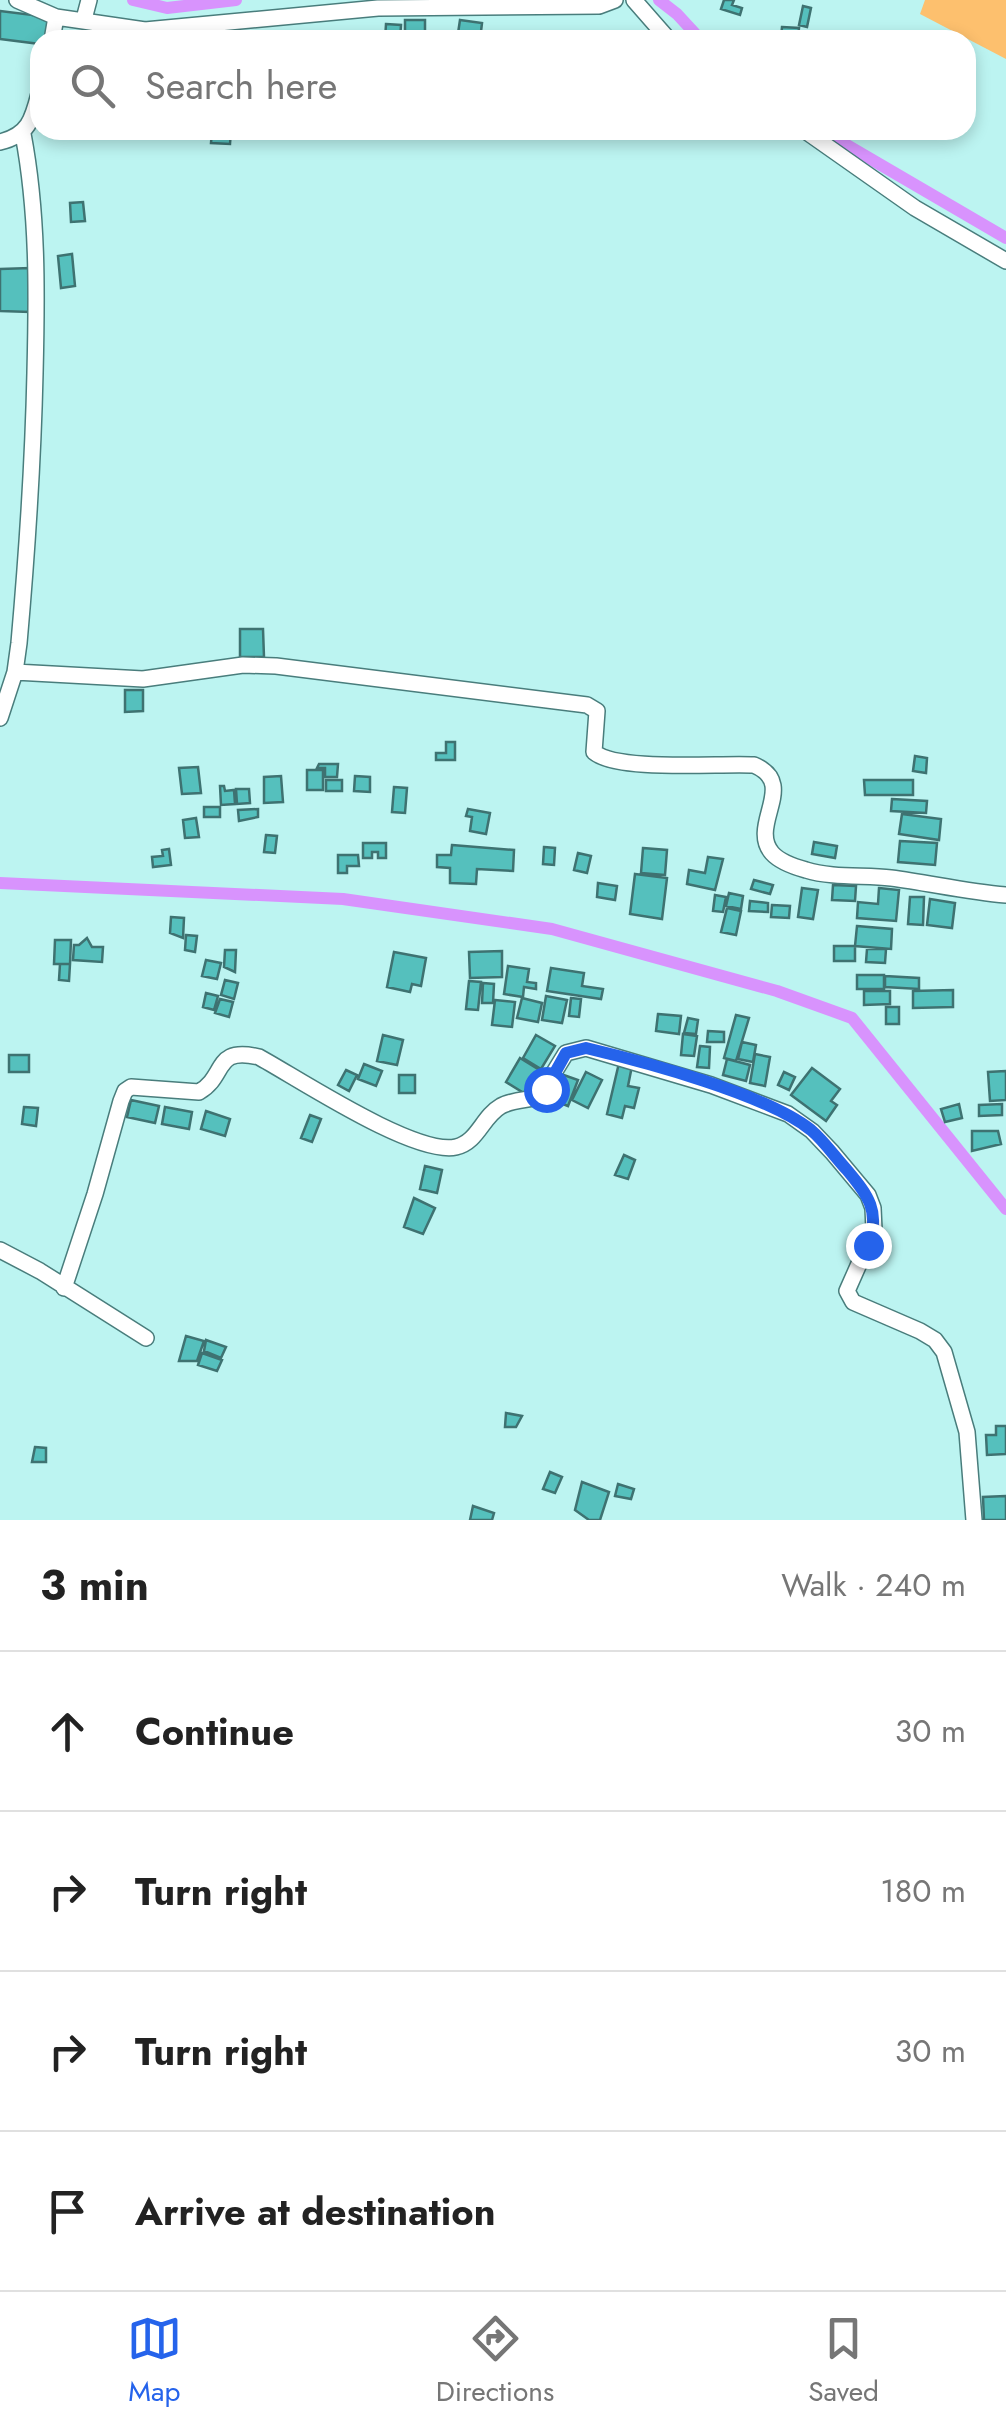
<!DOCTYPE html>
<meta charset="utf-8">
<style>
:root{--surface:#fff;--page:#f2f2f2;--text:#222;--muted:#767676;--line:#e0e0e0;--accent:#2563eb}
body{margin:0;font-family:Jost,sans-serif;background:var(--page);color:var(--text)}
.stop{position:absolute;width:30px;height:30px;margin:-22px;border:8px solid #2563eb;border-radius:50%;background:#fff}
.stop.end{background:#2563eb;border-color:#fff;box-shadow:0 2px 10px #0008}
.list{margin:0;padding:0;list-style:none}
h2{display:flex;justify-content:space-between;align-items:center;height:130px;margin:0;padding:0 40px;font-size:42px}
h2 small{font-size:32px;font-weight:400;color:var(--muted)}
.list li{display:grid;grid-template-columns:65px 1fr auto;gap:30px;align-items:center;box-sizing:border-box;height:160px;padding:0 40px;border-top:2px solid var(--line)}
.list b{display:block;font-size:38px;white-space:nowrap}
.list em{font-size:32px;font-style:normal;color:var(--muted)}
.icon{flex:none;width:55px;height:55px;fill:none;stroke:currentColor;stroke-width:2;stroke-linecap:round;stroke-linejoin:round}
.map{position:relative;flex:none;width:1006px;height:1520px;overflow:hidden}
.search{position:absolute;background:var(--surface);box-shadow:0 5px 15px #0003;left:30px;right:30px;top:30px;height:110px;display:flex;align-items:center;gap:25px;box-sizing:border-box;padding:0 35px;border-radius:30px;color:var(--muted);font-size:38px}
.sheet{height:770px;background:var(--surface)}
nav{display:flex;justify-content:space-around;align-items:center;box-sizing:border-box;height:140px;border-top:2px solid var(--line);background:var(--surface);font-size:28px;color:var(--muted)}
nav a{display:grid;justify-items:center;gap:5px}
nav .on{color:var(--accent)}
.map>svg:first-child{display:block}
</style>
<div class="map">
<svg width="1006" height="1520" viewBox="0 0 1006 1520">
<rect width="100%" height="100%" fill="#bcf4f1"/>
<!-- green -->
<path fill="#fdc06e" d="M925,0h81v59l-86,-45z"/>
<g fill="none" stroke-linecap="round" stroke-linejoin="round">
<!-- canal -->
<path stroke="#d893fd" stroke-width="12" d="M133,0l34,8 69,-8
M659,0l18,14 24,26
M821,130l185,108
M0,883l343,16 209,30 225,62 75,27 154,191"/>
</g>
<!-- building -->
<path fill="#55c0bd" stroke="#3e7271" stroke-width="2.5" d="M724,0h10l-2,5 10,3 -2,7 -19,-6z
M803,6l8,2 -4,19 -8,-2z
M0,11l49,6 -3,23h-6v4l-40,-5z
M405,20h20v20h-20z
M460,20l22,3 -2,17h-23z
M386,24l15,1 -1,15h-15z
M782,27l17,1 -1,10 -17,-1z
M212,130h19l-1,14 -19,-1z
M83,202l2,19 -14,1 -1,-19z
M72,254l3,32 -14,2 -3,-32z
M30,268v44l-30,-1v-42z
M240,629h23l1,28h-24z
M125,690h18v21l-18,1z
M446,742h9v18h-19v-7h10z
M915,756l12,2 -1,15 -13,-2z
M319,764h19l-1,13h-12v-9h-8z
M198,767l3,26 -19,1 -3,-26z
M307,770h16v20h-16z
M281,776l2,26 -19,1v-26z
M355,776l15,1v15l-16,-1z
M326,780h16v11h-16z
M864,780h49v15h-48z
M220,786h4l1,5 9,-1 1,14 -14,1z
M394,787l13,1 -2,25 -13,-1z
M236,789h13l1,14 -13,1z
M892,799l35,2 -1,12 -35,-2z
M204,807h16v10h-16z
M258,809v8l-19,4 -1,-11z
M468,809l22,4 -4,21 -16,-3 2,-14 -6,-1z
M902,814l39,5 -2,21 -40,-6z
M196,818l3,19 -14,1 -2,-18z
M266,835l11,1 -2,17 -11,-1z
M900,841l37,2 -2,22 -37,-3z
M814,842l23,4 -2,12 -23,-4z
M363,843h23v15h-8v-6h-6v6h-9z
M452,845l62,5 -1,21 -36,-2 -1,15 -26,-1v-15l-13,-1v-12h14z
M544,847l11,1 -1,17 -11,-1z
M643,848l24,2 -2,25 -24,-2z
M169,849l2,16 -18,2 -1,-10 11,-1 -1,-6z
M578,853l13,3 -4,17 -13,-3z
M338,855h20l1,11h-12v7h-9z
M708,857l15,2 -8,31 -28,-6 2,-14 16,3z
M635,874l32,4 -5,41 -32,-5z
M754,880l19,5 -3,9 -19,-5z
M598,883l19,3 -2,14 -18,-3z
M833,885l23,1 -1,15 -23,-1z
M802,888l16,2 -5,29 -15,-2z
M879,888l20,2 -3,31 -39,-3 1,-16 20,2z
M729,893l14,3 -2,13 -15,-3z
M715,895l11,2 -3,15 -10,-1z
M910,897h14l-1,28 -15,-1z
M930,899l25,4 -3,25 -25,-3z
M750,901l18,2v9l-19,-1z
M772,905l18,1 -1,12 -18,-1z
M727,908l14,3 -5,24 -15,-3z
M171,917l13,1 -1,20 -13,-5z
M857,926l35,3 -1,20 -36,-3z
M186,935l11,1 -2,16 -10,-2z
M87,938l5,9h11l-1,15 -29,-2 1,-15h5z
M55,940h16l-1,24h-16z
M834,946h21v15h-21z
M867,949h19l-1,14 -19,-1z
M225,950h11l-1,22 -11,-5z
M502,951v26l-32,1 -1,-26z
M394,952l32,6 -5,28 -9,-2 -2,8 -23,-5z
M206,960l15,3 -4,16 -15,-3z
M60,964h10l-1,17 -10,-1z
M508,966l21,3 -2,13 9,1v6l-12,-2 -1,10 -19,-3z
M551,968l33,5 -2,13 21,3 -2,10 -54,-8z
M857,975h27v14h-27z
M885,976l34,2v11l-34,-2z
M225,980l13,3 -4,16 -13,-4z
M469,981l12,1 -3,28 -12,-1z
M483,983l11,1 -1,19h-11z
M953,990v17l-40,1v-17z
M864,991h26v13l-26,1z
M206,993l12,3 -4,14 -11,-3z
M546,996l21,4 -5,23 -20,-3z
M522,998l20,5 -4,19 -21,-4z
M571,998l10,1 -2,18 -10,-1z
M220,999l13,3 -4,15 -14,-4z
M495,1000l20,2 -3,25 -20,-2z
M886,1007h13v17h-13z
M658,1014l23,2 -2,18 -23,-3z
M736,1015l13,3 -13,43 -12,-3z
M688,1018l10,2 -2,14 -12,-1z
M708,1031l16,1v10h-17z
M683,1034l14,2 -3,20 -13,-1z
M383,1035l20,5 -6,25 -20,-4z
M536,1035l19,11 -14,23 -18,-11z
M742,1042l14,3 -3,17 -15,-3z
M700,1046l10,1 -1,21 -12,-1z
M755,1054l15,3 -5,29 -15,-3z
M9,1055h20v17h-20z
M520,1058l21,13 -14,24 -21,-13z
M727,1059l23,6 -4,16 -23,-6z
M619,1063l13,3 -4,20 11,2 -5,20 -9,-2 -3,12 -15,-4z
M364,1064l18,7 -6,15 -18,-7z
M812,1068l28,21 -9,12 6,4 -11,16 -35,-26z
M346,1070l11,5 -8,16 -11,-6z
M1006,1071v29l-16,1 -2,-29z
M586,1072l16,8 -14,28 -16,-8z
M784,1072l11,5 -6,13 -11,-5z
M558,1073l20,7 -10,26 -20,-8z
M399,1075h16v18h-16z
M131,1100l28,6 -4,17 -28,-6z
M959,1104l3,14 -17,4 -4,-13z
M1002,1104v11l-23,1v-11z
M24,1107l14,1 -2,18 -14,-2z
M165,1107l27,5 -3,17 -27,-5z
M206,1111l24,8 -5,17 -24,-7z
M310,1115l11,4 -9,23 -11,-4z
M972,1131h26l3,13 -29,7z
M624,1155l11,5 -7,19 -13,-4z
M425,1166l17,4 -5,23 -17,-4z
M414,1198l21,10 -12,26 -19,-7z
M186,1336l18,5 -7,20h-18z
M206,1340l20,7 -5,11 -17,-7z
M202,1353l20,7 -5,11 -19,-6z
M506,1413l16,3 -6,11h-11z
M996,1426h10v28l-19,1 -1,-20h10z
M35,1447l11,1v14h-14z
M550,1472l12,5 -7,16 -12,-4z
M582,1482l27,10 -9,28h-11l-14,-10z
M618,1484l16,5 -3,10 -16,-3z
M1006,1496v24h-22l-1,-23z
M473,1506l21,7 -2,7h-22z"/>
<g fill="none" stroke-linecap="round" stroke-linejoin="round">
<!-- minor casing -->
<g stroke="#497d7c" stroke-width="18">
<path id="minor" d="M17,0l39,17
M634,0l35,40
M84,19l5,-19
M52,40l4,-23 89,13 233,-22 221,-2 16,-6
M804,130l111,78 91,53
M0,142c30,-7 33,-25 40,-52
M15,672l128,7 100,-14 33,1 311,39 10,6 -3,41c23,20 125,11 160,13 45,19 -6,60 18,88 8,9 23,14 34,17 26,8 58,5 85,8 39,5 76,14 115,17
M0,718l15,-46 4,-29c8,-90 14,-180 16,-270 2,-80 3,-160 -12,-239
M0,1250l40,21 106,67
M64,1288l31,-94 26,-93 4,-10 6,-4 68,5c28,-16 14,-46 60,-35 40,22 156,99 197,90 22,-5 26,-30 45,-41 11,-6 26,-6 38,-9l27,-44 20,-5 125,37 77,29 24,17 20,21 36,43 5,13 1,22 -27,61 6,11 67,29 15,9 9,12 23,80 7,88"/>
</g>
<!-- minor -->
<use href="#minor" stroke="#fff" stroke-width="15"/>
</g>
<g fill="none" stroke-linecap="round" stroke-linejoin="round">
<!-- route -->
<path stroke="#2563eb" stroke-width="12" d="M546,1089l20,-36 20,-5c59,14 180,46 225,82 13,11 24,27 36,40 21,25 34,42 21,75"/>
</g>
</svg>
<div class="stop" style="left:546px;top:1089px"></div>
<div class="stop end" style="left:868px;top:1245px"></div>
<div class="search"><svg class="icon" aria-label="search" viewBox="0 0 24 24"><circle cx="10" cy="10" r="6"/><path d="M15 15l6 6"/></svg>Search here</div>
</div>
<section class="sheet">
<h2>3 min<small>Walk · 240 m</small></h2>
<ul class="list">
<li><svg class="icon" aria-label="ahead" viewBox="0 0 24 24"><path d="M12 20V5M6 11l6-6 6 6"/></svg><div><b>Continue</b></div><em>30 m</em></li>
<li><svg class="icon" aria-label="right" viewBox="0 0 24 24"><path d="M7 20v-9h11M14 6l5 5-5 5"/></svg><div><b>Turn right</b></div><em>180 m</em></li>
<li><svg class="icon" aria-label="right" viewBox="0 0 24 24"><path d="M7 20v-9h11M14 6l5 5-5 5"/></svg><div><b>Turn right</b></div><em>30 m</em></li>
<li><svg class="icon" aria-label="arrive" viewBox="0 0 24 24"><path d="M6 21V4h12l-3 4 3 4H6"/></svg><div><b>Arrive at destination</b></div></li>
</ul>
</section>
<nav>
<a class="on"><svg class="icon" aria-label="map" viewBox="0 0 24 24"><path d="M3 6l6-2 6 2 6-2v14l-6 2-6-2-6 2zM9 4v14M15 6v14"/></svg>Map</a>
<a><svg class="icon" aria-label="directions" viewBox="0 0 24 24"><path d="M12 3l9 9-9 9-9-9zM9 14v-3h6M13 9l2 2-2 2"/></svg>Directions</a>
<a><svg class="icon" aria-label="saved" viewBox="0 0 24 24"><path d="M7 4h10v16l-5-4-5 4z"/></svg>Saved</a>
</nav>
